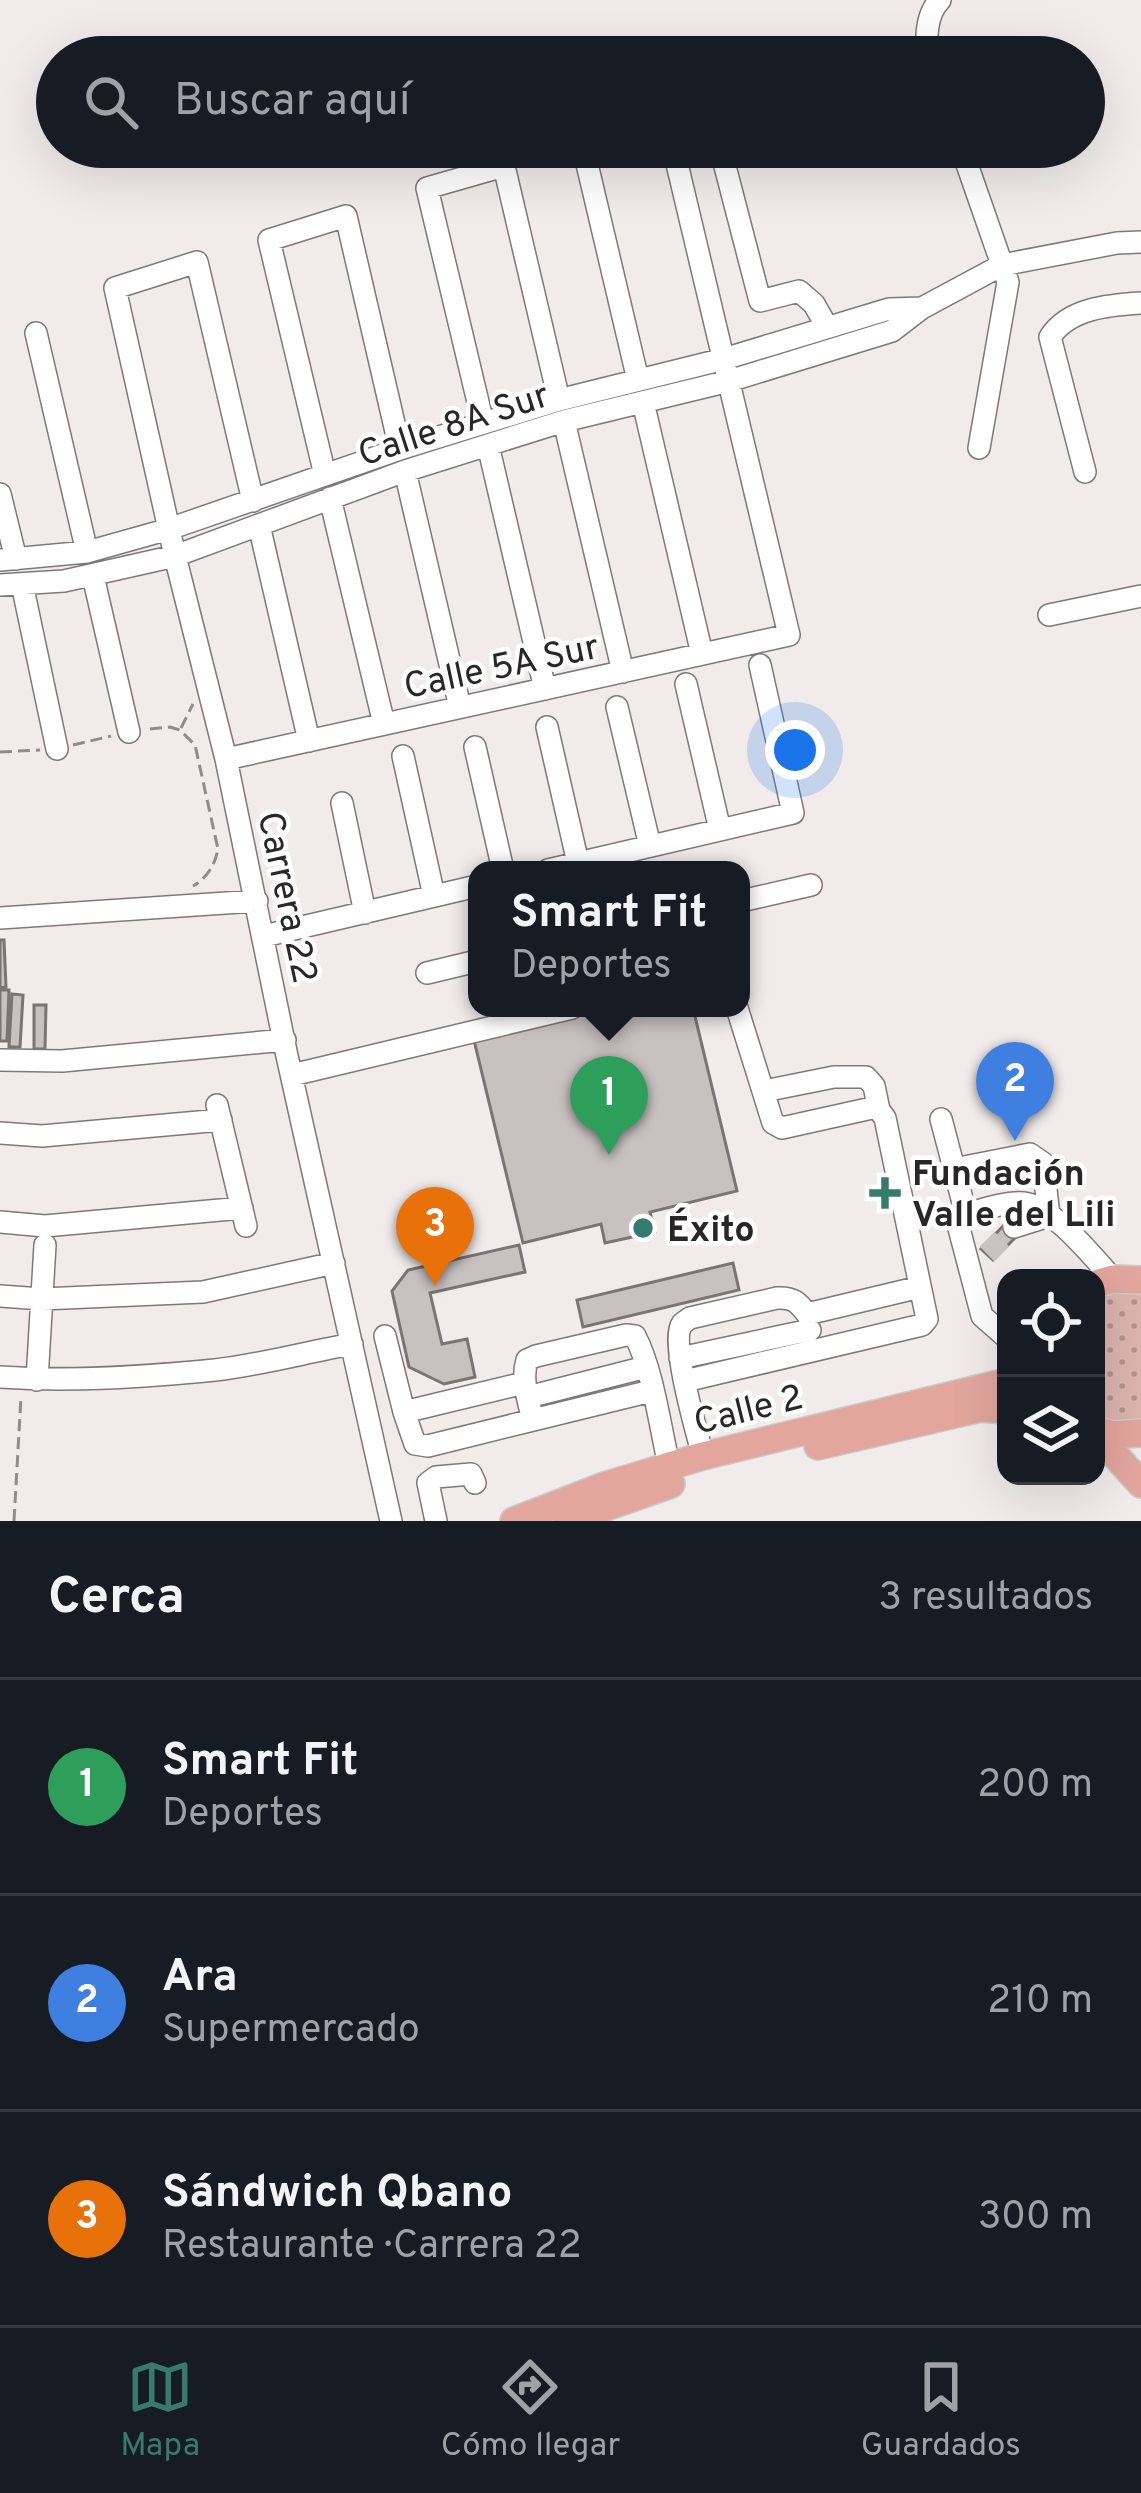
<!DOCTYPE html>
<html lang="es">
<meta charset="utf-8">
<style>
:root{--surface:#171b24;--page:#20242c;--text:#f1f3f6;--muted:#9ea1a6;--line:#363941;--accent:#377b6e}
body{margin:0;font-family:Overpass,sans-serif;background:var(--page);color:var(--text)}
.controls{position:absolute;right:36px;bottom:36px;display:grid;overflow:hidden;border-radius:24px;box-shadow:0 12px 48px #0002}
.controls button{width:108px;height:108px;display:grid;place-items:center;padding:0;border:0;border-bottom:3px solid var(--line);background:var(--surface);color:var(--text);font:60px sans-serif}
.you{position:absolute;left:795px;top:750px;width:42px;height:42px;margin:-30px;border:9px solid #fff;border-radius:50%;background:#1a73e8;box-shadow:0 0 0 18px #1a73e833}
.badge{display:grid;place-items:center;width:78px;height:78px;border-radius:50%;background:var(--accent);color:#fff;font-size:39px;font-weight:700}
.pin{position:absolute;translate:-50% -99px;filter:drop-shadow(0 3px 6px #0008)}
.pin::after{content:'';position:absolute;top:63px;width:42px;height:36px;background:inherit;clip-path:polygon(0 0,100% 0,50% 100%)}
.popup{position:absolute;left:468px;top:861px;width:282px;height:156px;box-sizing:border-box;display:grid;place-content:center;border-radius:24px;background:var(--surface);filter:drop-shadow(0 3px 9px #0005);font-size:39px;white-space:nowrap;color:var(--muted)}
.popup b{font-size:45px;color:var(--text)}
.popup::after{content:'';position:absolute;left:50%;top:100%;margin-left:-24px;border:24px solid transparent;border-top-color:var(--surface)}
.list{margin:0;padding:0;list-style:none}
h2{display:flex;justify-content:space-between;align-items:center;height:156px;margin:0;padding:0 48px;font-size:51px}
h2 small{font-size:39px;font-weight:400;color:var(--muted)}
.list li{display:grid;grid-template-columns:78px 1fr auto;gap:36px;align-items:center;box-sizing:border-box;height:216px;padding:0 48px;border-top:3px solid var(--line)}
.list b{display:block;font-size:45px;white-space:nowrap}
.list p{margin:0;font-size:39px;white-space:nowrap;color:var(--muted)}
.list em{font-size:39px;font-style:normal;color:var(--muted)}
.icon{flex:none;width:66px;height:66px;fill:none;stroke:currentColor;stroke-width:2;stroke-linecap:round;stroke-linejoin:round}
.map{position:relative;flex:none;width:1141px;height:1521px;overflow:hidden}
.search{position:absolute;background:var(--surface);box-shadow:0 12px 48px #0002;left:36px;right:36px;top:36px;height:132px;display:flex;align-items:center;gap:30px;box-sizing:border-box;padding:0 42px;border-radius:66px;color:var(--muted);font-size:45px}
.sheet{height:804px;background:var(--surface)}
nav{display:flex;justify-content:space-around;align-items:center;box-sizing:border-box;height:168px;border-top:3px solid var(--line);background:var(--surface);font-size:33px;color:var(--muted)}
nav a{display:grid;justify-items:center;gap:6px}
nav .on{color:var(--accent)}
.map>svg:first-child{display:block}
</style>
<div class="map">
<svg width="1141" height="1521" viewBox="0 0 1141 1521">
<defs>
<pattern id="grass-dots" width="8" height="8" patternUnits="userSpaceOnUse" patternTransform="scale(3)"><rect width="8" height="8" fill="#dbb4ae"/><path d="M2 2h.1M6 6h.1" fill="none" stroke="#b2928d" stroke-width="1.8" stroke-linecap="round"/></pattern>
</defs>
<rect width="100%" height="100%" fill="#f1eceb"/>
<!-- grass -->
<path fill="url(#grass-dots)" d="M1141,1280v153l-45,-3v-146z"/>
<!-- building -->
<path fill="#c7c1c0" stroke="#7a7574" stroke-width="3" d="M0,940h4l2,47 -6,1z
M0,990h9l-2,51h-7z
M12,994l11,1 -3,52h-11z
M34,1005h12l-1,44h-11z
M589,1008h104l44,183 -87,21 5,20 -50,11 -4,-19 -78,19 -50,-207z
M1008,1221l12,12 -27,27 -12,-11z
M519,1245l6,27 -95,21 12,51 25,-5 8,38 -31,7 -35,-17 -17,-76 16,-21z
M733,1263l6,27 -156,37 -6,-27z"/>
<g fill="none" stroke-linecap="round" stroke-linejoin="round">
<!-- minor-tunnel -->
<path stroke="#c9c4c4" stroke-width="21" stroke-dasharray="21 10" stroke-linecap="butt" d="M987,1254l27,-27"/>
<!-- minor casing -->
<g stroke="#7d7978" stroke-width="24">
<path id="minor" d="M930,57c-6,-18 -3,-44 10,-57
M583,147l55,233
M720,147l40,154 39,-10 15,13 13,23
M825,147l2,7
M961,147l47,135 -29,166
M36,333l51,219
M643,402l59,252
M564,421l59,251
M483,423l-56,-235 77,-22 55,234
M488,445l57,244
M405,471l55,236
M1085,472l-35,-135c19,-29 59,-32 91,-34
M325,475l-56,-235 77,-24 54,233
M0,494l16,65
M330,498l54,226
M253,501l-56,-239 -82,26 60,268 51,203 61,297 104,465
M259,525l50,216
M0,560l87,-8 82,-23 231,-80 159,-49 165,-41 165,-50 33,-1
M93,576l36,156
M22,584l35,165
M0,585l64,-4 111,-25 230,-85 159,-50 165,-40 163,-50 30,-23 80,-43 115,-22 24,-1
M1049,615l92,-19
M686,684l34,146
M617,707l33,139
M547,727l31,136
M475,747l28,123
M403,756l31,140
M226,759l563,-124 -116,-488
M342,803l23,110
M548,870l245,-57 -33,-148
M741,901l70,-16
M0,918l257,-17
M264,936l213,-50
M427,973l50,-12
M0,1060l62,1 223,-21
M292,1075l280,-67
M764,1091l70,-14h32l8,9 5,24
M217,1105l29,121
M941,1119l25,95
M0,1133l42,3 179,-16
M954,1169l76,-15 13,9 6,53 -35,11
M0,1222l45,4 197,-18
M0,1296l42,3 161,-7 131,-29
M385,1336l19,76 120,-29
M1006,1337l-24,-21 -26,-99c20,-5 47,-16 68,-14 28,3 70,55 89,76
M680,1358l130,-28
M0,1377c71,5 144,0 215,-7 45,-5 92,-18 137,-26
M37,1380l8,-135
M685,1381l237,-56 5,-6 -42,-201 -6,-8 -7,-2 -90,20 -9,-5 -36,-115
M651,1391l-118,29c-5,-20 -12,-41 -6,-60l9,-4 90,-21 9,1c18,34 25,91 34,129
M528,1397l118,-30
M404,1412l11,32 13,2 105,-26
M703,1456c-6,-23 -33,-115 -21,-132 2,-2 5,-4 8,-6l87,-20c16,-1 21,4 30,16l113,-27
M436,1521l-8,-38 8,-6 35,-3 4,9"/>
</g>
<!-- major casing -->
<g stroke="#cbcbcb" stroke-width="30">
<path id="major" d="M1096,1284l17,-5 28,1
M1096,1430l16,5 29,-2
M1096,1434l45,50
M818,1446l163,-38 25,2
M514,1521l90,-35 99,-30 303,-74
M567,1521l104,-37"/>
</g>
<!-- path -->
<path stroke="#8f8c8b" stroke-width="3" stroke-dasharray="12 6" stroke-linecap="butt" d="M181,728l12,-24
M150,729l20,-2 10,3 15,15 23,104c-3,16 -11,29 -25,37
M73,745l38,-9
M0,752l40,-2
M14,1521l7,-124"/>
<!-- minor -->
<use href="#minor" stroke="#fff" stroke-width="21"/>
<!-- major -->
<use href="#major" stroke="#e2a69d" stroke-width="27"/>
</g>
<!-- markers -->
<g fill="#377b6e" stroke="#fff" stroke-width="4.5">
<path d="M879 1175h12v12h12v12h-12v12h-12v-12h-12v-12h12z"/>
<circle cx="643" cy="1228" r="12"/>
</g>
<g text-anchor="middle" stroke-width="9" stroke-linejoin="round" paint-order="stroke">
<!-- street labels -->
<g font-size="36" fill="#282626" stroke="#fff">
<text transform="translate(453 423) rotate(-18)" y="13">Calle 8A Sur</text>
<text transform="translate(501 665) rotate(-12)" y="13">Calle 5A Sur</text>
<text transform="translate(289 897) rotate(78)" y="13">Carrera 22</text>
<text transform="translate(748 1408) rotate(-14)" y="13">Calle 2</text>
</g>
<!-- poi labels -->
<g font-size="36" font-weight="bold" fill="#282626" stroke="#fff" text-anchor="start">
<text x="912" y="1185">Fundación<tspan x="912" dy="41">Valle del Lili</tspan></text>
<text x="667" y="1241">Éxito</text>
</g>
</g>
</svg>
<div class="controls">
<button><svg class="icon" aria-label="locate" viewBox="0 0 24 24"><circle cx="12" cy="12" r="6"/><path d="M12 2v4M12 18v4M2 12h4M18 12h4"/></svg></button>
<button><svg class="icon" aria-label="layers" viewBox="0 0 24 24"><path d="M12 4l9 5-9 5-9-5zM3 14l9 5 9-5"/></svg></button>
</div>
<div class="you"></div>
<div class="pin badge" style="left:609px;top:1155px;background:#2e9e5b">1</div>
<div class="popup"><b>Smart Fit</b>Deportes</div>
<div class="pin badge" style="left:1015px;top:1141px;background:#3f7fe0">2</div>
<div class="pin badge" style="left:435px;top:1286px;background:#e8710a">3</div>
<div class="search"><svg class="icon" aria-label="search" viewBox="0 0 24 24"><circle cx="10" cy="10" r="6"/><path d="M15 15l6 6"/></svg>Buscar aquí</div>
</div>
<section class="sheet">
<h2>Cerca<small>3 resultados</small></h2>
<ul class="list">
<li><span class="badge" style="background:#2e9e5b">1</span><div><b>Smart Fit</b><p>Deportes</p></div><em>200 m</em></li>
<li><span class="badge" style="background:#3f7fe0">2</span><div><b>Ara</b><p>Supermercado</p></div><em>210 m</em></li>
<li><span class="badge" style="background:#e8710a">3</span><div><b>Sándwich Qbano</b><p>Restaurante · Carrera 22</p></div><em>300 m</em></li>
</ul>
</section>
<nav>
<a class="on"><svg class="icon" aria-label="map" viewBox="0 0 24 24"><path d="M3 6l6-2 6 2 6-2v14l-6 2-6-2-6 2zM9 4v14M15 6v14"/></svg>Mapa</a>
<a><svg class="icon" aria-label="directions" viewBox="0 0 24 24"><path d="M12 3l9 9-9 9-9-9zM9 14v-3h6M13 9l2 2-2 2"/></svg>Cómo llegar</a>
<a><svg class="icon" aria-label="saved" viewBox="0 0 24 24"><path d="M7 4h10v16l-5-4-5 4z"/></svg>Guardados</a>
</nav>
